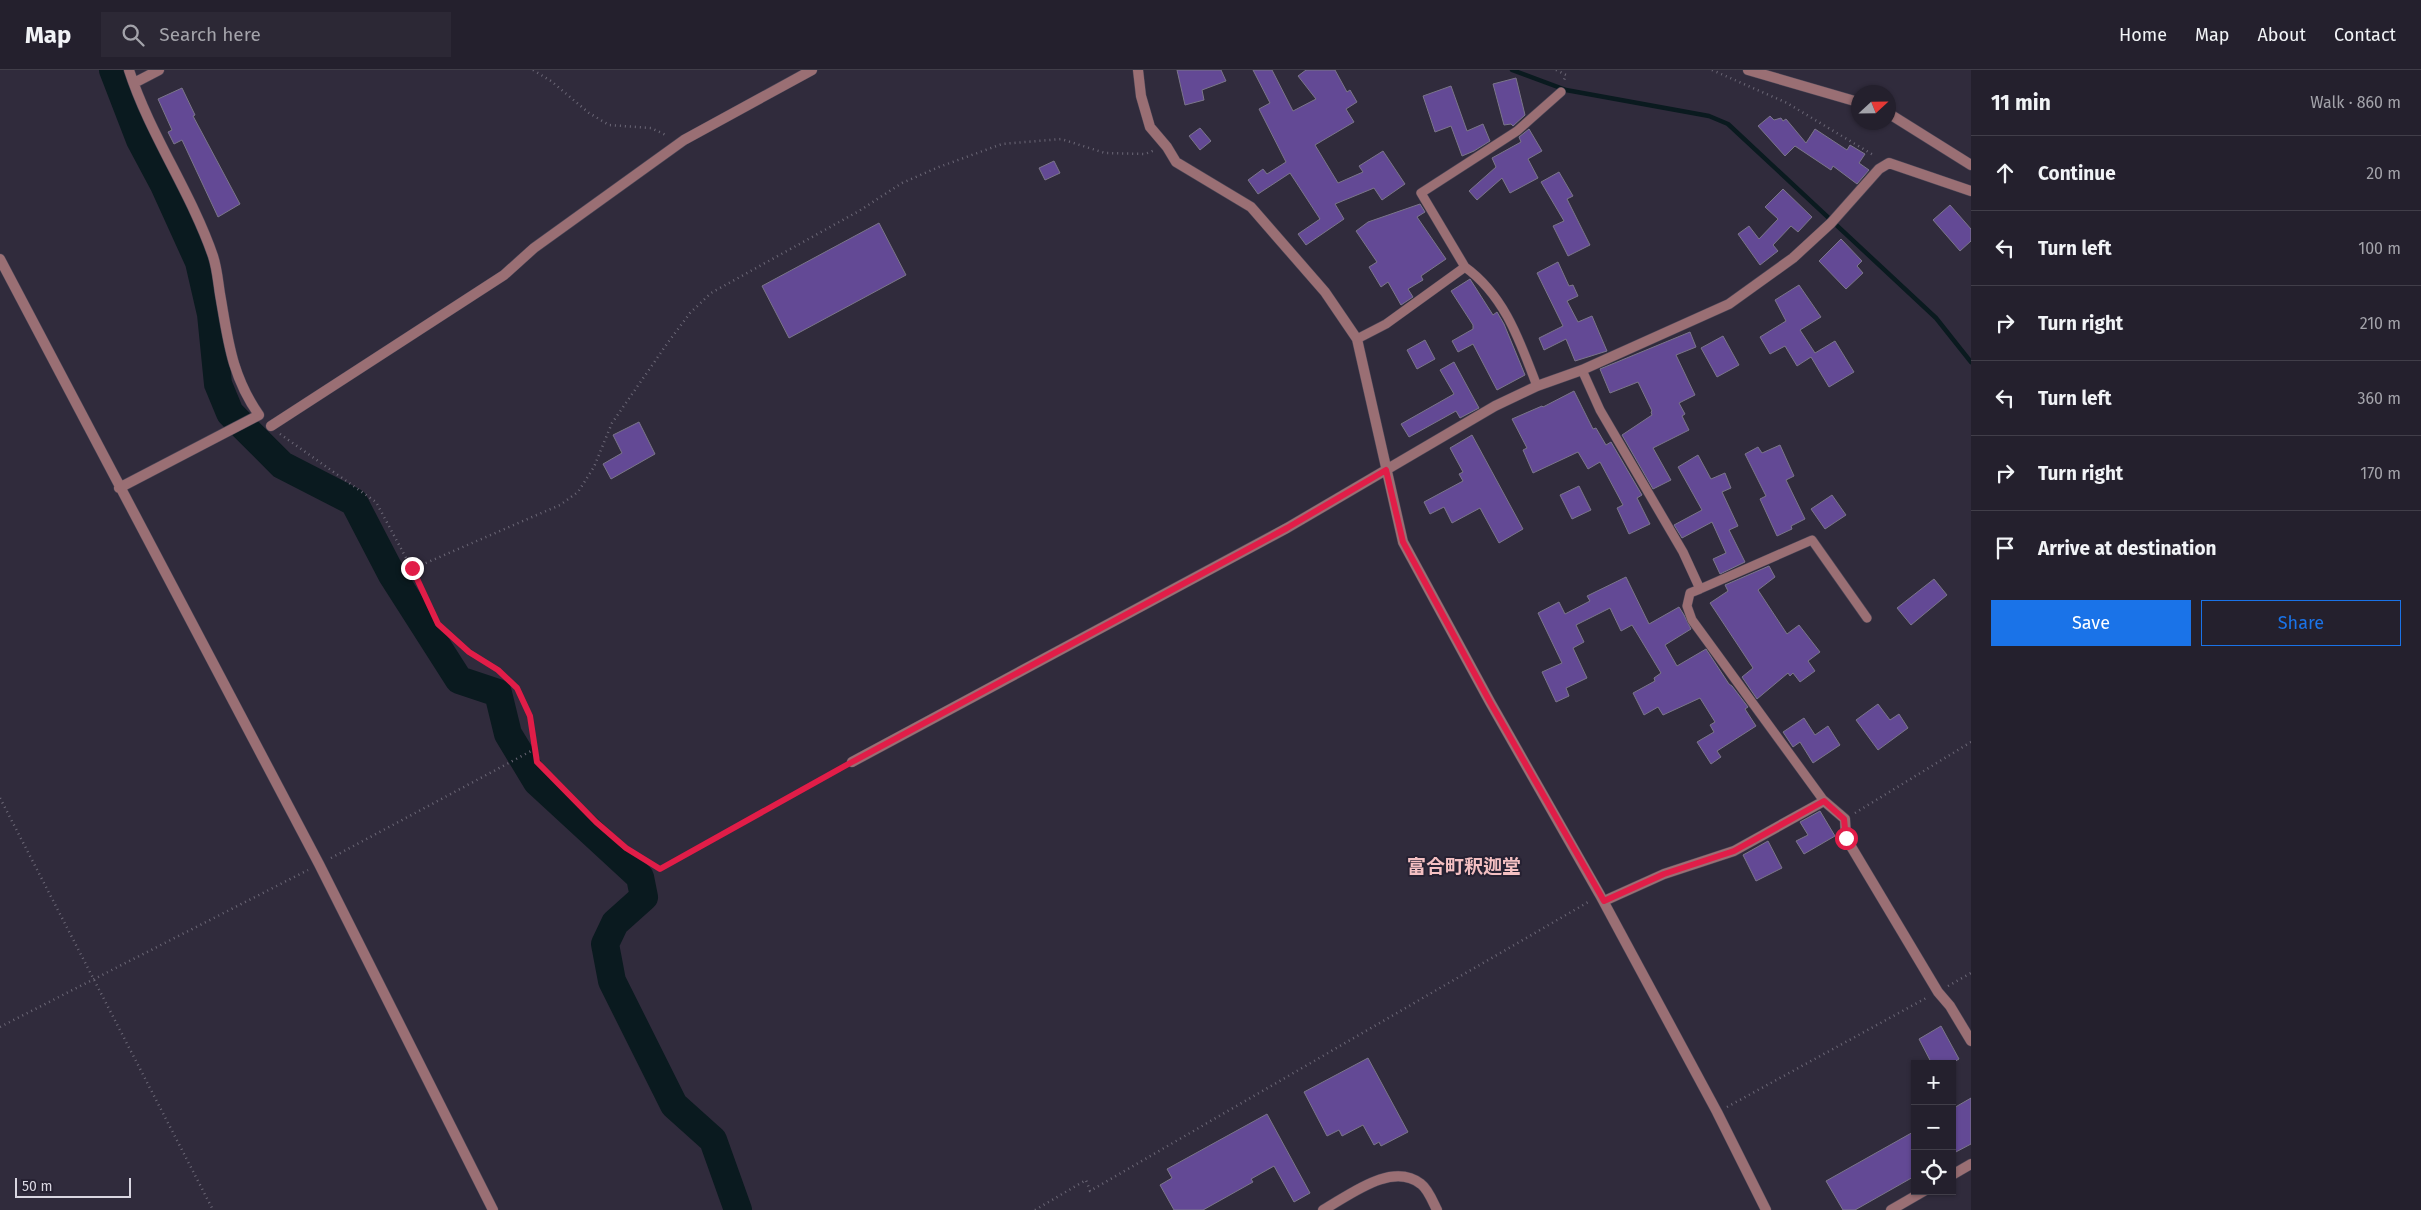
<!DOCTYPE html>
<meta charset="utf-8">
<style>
:root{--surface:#24202d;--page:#2c2835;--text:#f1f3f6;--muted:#a3a3aa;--line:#413e49;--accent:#1a73e8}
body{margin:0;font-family:"Fira Sans","Noto Sans JP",sans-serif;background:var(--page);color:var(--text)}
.controls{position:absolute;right:15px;bottom:15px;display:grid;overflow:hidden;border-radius:0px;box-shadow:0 1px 4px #0004}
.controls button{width:45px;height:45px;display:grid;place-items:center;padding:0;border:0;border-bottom:1px solid var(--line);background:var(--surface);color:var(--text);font:25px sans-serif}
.compass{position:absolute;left:1851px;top:15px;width:45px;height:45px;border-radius:50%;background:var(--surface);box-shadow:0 1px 4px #0004;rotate:68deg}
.scale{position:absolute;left:15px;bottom:12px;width:116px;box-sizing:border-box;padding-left:5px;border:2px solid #d9d6e1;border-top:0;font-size:14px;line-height:18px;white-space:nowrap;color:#d9d6e1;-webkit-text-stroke:4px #262132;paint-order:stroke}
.stop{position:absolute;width:15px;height:15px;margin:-11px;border:4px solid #e11d48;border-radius:50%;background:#fff}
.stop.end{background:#e11d48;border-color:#fff;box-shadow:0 1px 5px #0008}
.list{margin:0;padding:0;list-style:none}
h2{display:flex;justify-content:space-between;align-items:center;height:65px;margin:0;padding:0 20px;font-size:21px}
h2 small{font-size:16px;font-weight:400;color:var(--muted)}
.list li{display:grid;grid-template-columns:32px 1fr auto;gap:15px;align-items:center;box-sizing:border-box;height:75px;padding:0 20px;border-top:1px solid var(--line)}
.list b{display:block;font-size:19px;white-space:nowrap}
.list em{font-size:16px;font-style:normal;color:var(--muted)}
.actions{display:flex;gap:10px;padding:15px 20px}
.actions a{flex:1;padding:11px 0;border:1px solid var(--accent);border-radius:0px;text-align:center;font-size:18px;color:var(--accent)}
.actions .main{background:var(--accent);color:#fff}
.icon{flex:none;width:28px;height:28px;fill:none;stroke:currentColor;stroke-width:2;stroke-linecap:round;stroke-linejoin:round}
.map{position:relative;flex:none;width:1971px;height:1140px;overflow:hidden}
header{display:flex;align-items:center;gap:30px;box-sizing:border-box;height:70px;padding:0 25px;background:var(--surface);border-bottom:1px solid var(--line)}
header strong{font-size:24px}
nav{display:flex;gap:28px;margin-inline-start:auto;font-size:18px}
.search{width:350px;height:45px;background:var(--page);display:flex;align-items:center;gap:12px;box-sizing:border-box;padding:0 18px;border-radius:0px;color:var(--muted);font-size:19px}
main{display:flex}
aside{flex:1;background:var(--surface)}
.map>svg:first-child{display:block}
</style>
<header>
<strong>Map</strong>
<div class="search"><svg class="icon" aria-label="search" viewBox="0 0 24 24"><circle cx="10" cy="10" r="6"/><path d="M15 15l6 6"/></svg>Search here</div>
<nav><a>Home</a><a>Map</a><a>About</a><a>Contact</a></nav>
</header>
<main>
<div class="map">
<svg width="1971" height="1140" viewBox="0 0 1971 1140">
<rect width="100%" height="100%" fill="#302b3c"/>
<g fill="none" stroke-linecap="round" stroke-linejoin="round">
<!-- stream -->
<path stroke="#0a1a1f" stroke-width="4.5" d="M1512,0l54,20 143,26 19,8 208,194 35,44"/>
<!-- river -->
<path stroke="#0a1a1f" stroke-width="28" d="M113,0l27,70 24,45 35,77 12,52 7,70 12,29 52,52 72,37 38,73 67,105 39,13 10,41 29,48 103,95 4,20 -29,26 -10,21 7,37 62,124 39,35 25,70"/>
</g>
<!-- building -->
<path fill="#634995" stroke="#7b768a" d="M1177,0h44l5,11 -24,9 2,10 -19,5z
M1253,0h19l21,41 23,-12 -18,-23 8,-6h29l12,22 3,-2 7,12 -11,7 8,13 -39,23 23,38 25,-11 -4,-6 24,-15 22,33 -23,16 -8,-12 -39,16 9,15 -38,26 -8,-11 22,-15 -30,-46 -32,21 -10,-14 15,-11 4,5 19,-12 -27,-53 11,-6z
M1516,8l9,37 -12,11 -2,-2 -7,1 -11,-41z
M1451,16l16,45 16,-7 7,17 -16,10 -12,5 -11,-30 -16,6 -12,-36z
M182,18l13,27 -2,1 47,88 -22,13 -36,-77 -8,4 -6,-12 4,-2 -14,-31z
M1770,46l4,4 7,-2 2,3 3,-2 20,24 9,-14 32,21 3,-5 15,9 -6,9 10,7 -12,14 -24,-18 -2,4 -36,-24 -10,10 -27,-30z
M1200,58l11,13 -11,9 -11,-14z
M1529,59l13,22 -14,8 10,19 -28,15 -8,-15 -25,22 -8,-9 27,-24 -4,-9 29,-16 -2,-5z
M1054,91l6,12 -15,7 -6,-12z
M1559,102l14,24 -6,3 23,46 -22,11 -15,-30 11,-5 -23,-39z
M1783,119l29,28 -14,15 -7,-6 -18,19 5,6 -18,14 -22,-31 11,-8 10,13 19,-20 -13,-12z
M1420,134l5,8 -8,5 29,42 -25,17 2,4 -15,9 5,8 -12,8 -13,-23 -7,5 -12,-20 8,-5 -21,-31 12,-9z
M1950,135l21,24v12l-11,10 -27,-31z
M879,153l27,52 -117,63 -27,-52z
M1841,169l21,22 -5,5 6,7 -17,16 -27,-28z
M1558,192l11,24 4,-1 5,11 -11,5 11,21 14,-6 15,35 -32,10 -9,-22 -22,11 -5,-12 24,-12 -26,-53z
M1470,209l23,36 4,-3 7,12 21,51 -28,15 -24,-46 -15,8 -6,-11 21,-12v-4l-22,-34z
M1799,215l22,32 -21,13 15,23 20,-12 19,31 -25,15 -18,-30 -14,9 -12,-20 -15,8 -10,-17 26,-16 -11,-21z
M1690,262l6,15 -20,8 19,40 -16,8 6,11 -3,2 7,14 -36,18 18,32 -18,9 -31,-54 30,-20 -1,-3 1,-1 -14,-29 -28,11 -10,-24z
M1723,266l16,29 -22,12 -16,-29z
M1425,270l10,19 -18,10 -10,-19z
M1454,292l25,46 -19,10 -4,-7 -47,26 -8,-13 53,-30 -14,-24z
M1574,321l19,38 3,-1 10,17 5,-3 31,53 -5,3 13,26 -21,10 -12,-26 6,-3 -23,-43 -12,7 -10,-17 -45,21 -10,-23 4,-2 -15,-29 30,-13 1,1z
M639,352l16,32 -44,25 -8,-15 19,-11 -9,-18z
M1472,365l51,94 -24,14 -19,-35 -28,15 -8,-16 -14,7 -6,-12 39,-21 -4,-7 4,-2 -13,-24z
M1780,375l14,31 -8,4 19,39 -14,7 1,3 -15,7 -17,-37 6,-3 -21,-42 13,-7 4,6z
M1698,385l13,24 14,-6 6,15 -9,4 16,34 -9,4 16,32 -25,12 -7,-15 13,-6 -14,-31 -30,16 -8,-13 28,-15 -24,-43z
M1579,416l12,24 -19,9 -12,-24z
M1832,425l14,20 -21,14 -14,-20z
M1769,496l6,11 -17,13 29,44 12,-9 21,27 -12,9 7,10 -15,11 -7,-9 -3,3 -2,-3 -31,26 -15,-22 11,-9 -43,-65 18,-12 -3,-6z
M1626,507l23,47 30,-17 5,8 7,14 -26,16 12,21 29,-17 23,35 3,2 16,21 -3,2 11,17 -39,25 4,6 -10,7 -14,-22 17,-10 -4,-7 5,-3 -15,-24 -37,17 -5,-8 -14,8 -11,-22 22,-12 -1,-3 7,-5 -29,-48 -11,6 -11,-23 -34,17 8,17 -11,6 14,30 -21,10 3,8 -13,6 -14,-30 20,-9 -24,-50 21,-11 6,12 25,-13 -3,-5z
M1934,509l13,16 -36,30 -14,-17z
M1878,634l12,16 9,-6 9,14 -30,22 -22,-30z
M1804,648l11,17 13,-9 12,19 -27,18 -13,-21 -7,5 -10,-15z
M1820,741l15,25 -31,18 -8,-13 12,-6 -8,-13z
M1768,771l14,27 -26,13 -13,-26z
M1941,956l18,33 -9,5h-18l-13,-25z
M1368,988l40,74 -27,14 -2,-4 -5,3 -11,-20 -21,11 -3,-6 -12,6 -23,-44z
M1971,1028v46l-19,10v-45z
M1267,1044l43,79 -16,9 -20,-36 -23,13 2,3 -50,28h-29l-14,-25 12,-7 -5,-9z
M1915,1061v45l-60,34h-12l-17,-29z"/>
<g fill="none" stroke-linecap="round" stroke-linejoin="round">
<!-- lane casing -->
<g stroke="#4b4656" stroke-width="10">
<path id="lane" d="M1465,197l-44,-74 96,-62 44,-39
M1357,269l29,-15 79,-57c40,29 55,75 72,119
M1582,300l18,40 83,142 17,37 -10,4 -3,13 5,14 132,181
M1700,519l112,-49 55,78"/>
</g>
<!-- street casing -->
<g stroke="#4b4656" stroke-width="11">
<path id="street" d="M1138,0l3,26 9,31 17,20 9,15 75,45 74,85 32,47 46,203 87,160 110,193 117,217 49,98
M1748,0l110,32
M134,13l25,-13
M1888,43l83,52
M0,189l319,605 174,346
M271,356l233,-151 30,-27 150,-108 128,-70
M119,418l140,-73c-28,-40 -31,-76 -39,-121 -2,-13 -3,-26 -7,-38 -22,-64 -63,-121 -84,-186
M852,692l435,-234 208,-122 42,-20 45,-16 147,-66 64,-46 38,-35 48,-54 10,-6 82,28
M1604,831l60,-27 70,-23 90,-50 21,18 1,19 92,154 12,14 21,35
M1952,1105l19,-11
M1323,1140c27,-15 69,-49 98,-26 7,5 12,18 16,26
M1891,1140l33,-19"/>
</g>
<!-- path -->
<path stroke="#6c6877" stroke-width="2.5" stroke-dasharray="1 4" stroke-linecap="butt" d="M533,0l18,11 38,32 20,12 42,3 17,8
M1556,0l10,5 -2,5
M1712,0l75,33 88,53
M280,364l96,68 36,67 26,55 31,28 29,18 19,18 13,28 7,46 59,60 31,26 33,21 182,-102
M412,499l148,-64 18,-13 16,-25 18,-44 57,-82 21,-28 21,-20 148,-82 43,-28 37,-16 63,-23 59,-5 44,14 40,1 10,-4
M0,728l213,412
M1855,743l116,-71
M331,788l202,-108
M1948,916l23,-13
M0,957l308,-157
M1727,1037l201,-110
M1035,1140l51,-30 4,11 500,-290"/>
<!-- lane -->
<use href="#lane" stroke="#9a6f74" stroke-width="9"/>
<!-- street -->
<use href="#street" stroke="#9a6f74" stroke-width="10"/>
</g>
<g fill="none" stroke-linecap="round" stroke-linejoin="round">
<!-- route -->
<path stroke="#e11d48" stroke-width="6" d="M412,498l26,56 31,28 29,18 19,18 13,28 7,46 59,60 30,26 34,21 192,-107 435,-234 99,-58 17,72 87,160 114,199 60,-27 70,-23 90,-50 20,18 2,19"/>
</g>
<g text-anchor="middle" stroke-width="4" stroke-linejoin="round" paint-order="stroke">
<!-- quarter labels -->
<g font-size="19" font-weight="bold" fill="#f4c0c2" stroke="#262132">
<text x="1464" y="803">富合町釈迦堂</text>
</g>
</g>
</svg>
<div class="controls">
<button>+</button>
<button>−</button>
<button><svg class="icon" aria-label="locate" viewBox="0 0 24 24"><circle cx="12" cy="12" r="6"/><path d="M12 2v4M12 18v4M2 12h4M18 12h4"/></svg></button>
</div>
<svg class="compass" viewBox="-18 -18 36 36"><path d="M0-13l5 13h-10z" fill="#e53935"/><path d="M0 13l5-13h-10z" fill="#a3a3aa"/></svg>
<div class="scale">50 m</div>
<div class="stop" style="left:1846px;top:768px"></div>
<div class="stop end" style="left:412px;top:498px"></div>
</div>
<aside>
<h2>11 min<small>Walk · 860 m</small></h2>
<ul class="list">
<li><svg class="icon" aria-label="ahead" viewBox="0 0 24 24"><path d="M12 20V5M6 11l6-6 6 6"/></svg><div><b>Continue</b></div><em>20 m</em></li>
<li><svg class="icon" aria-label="left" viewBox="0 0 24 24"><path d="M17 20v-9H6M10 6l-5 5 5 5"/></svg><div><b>Turn left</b></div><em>100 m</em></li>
<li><svg class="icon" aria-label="right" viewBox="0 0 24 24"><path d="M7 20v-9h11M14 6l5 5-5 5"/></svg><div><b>Turn right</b></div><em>210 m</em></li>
<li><svg class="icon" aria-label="left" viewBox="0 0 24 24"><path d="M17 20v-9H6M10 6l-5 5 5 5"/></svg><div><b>Turn left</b></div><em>360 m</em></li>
<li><svg class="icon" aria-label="right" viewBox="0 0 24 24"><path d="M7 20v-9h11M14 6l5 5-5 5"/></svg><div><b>Turn right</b></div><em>170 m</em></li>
<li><svg class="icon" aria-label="arrive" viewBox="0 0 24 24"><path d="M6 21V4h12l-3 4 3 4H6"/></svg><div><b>Arrive at destination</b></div></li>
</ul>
<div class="actions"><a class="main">Save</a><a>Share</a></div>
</aside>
</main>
